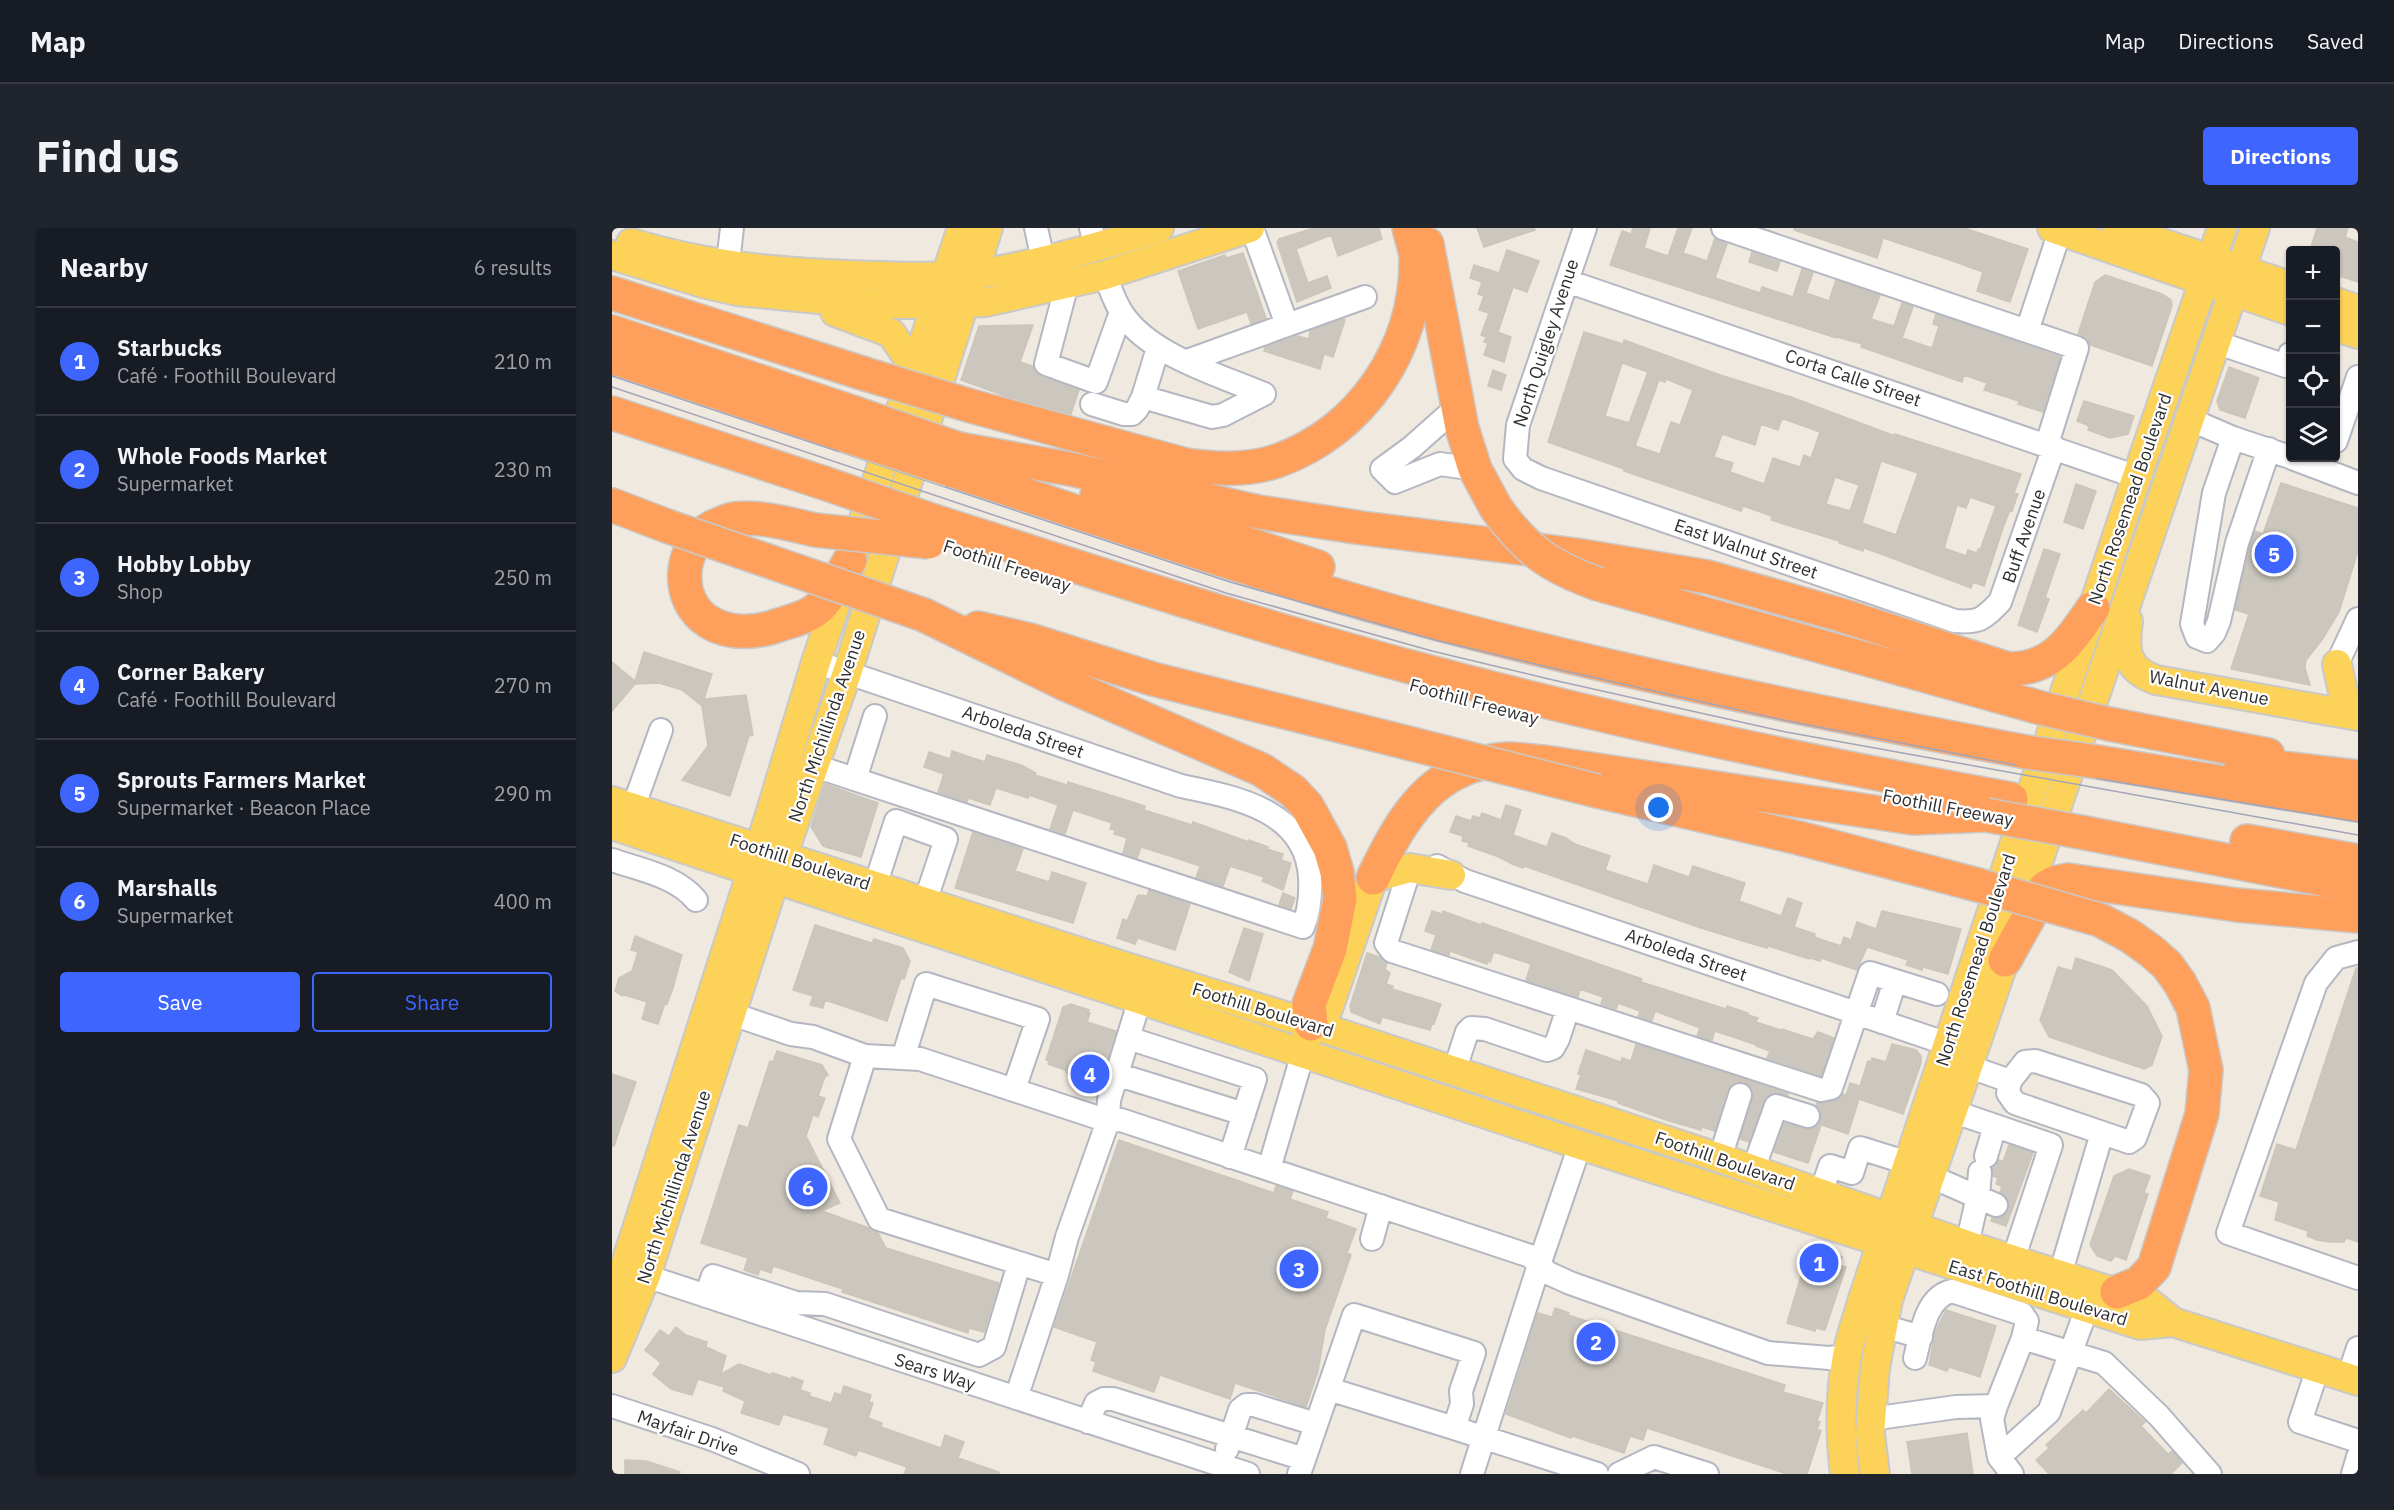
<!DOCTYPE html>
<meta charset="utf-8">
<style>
:root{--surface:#171b24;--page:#20242c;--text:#f1f3f6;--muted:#9ea1a6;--line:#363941;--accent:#3e66ff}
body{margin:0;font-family:"IBM Plex Sans",sans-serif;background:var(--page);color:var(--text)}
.controls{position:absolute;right:18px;top:18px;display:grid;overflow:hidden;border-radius:6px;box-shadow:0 2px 4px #0004}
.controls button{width:54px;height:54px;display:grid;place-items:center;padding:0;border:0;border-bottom:2px solid var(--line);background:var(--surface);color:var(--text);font:30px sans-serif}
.you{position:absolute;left:1047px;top:580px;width:21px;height:21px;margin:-15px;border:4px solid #fff;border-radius:50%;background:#1a73e8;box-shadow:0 0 0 9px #1a73e833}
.badge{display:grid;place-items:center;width:39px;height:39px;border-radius:50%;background:var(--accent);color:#fff;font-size:20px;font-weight:700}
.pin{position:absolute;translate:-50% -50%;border:3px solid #fff;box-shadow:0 2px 6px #0006}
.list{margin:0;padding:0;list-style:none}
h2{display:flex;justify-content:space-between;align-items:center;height:78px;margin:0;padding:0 24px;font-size:26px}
h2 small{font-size:20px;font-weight:400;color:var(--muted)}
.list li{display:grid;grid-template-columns:39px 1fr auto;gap:18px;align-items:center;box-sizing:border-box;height:108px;padding:0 24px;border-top:2px solid var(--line)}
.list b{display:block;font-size:22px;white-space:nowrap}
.list p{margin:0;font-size:20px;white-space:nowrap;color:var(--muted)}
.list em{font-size:20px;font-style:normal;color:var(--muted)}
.actions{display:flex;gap:12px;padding:18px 24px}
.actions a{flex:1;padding:14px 0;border:2px solid var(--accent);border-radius:6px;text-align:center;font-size:21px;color:var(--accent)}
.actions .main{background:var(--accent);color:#fff}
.icon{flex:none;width:33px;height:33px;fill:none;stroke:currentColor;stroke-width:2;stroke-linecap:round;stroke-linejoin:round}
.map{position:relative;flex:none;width:1746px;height:1246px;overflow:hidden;border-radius:6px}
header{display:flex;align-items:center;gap:36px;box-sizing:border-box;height:84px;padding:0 30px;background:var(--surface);border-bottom:2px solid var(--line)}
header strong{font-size:28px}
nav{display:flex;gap:33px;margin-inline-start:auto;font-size:21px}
.intro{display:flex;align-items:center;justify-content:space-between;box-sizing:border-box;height:144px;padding:0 36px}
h1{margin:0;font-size:42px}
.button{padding:15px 27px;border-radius:6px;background:var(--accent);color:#fff;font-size:21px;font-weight:700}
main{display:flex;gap:36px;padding:0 36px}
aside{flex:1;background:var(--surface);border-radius:6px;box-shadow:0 2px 4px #0004}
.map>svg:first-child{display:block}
</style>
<header>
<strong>Map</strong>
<nav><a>Map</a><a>Directions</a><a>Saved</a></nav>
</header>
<div class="intro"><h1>Find us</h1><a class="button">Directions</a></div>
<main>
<aside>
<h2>Nearby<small>6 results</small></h2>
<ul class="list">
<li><span class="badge">1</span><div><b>Starbucks</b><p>Café · Foothill Boulevard</p></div><em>210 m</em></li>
<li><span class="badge">2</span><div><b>Whole Foods Market</b><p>Supermarket</p></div><em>230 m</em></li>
<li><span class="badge">3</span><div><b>Hobby Lobby</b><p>Shop</p></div><em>250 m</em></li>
<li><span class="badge">4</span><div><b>Corner Bakery</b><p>Café · Foothill Boulevard</p></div><em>270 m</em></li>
<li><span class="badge">5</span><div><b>Sprouts Farmers Market</b><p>Supermarket · Beacon Place</p></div><em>290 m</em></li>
<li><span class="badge">6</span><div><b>Marshalls</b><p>Supermarket</p></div><em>400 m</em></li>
</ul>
<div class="actions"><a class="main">Save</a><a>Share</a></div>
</aside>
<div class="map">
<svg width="1746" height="1246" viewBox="0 0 1746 1246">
<rect width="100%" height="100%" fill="#f0e9e0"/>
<!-- building -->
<path fill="#cbc7be" stroke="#ccc5b9" stroke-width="1.5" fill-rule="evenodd" d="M702,0h65l3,11 -44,17 -7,-21 -35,14 12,34 19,-7 4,12 -34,14 -20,-60 2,-3z
M865,0h57l1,2 -51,17z
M1021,0h17l-6,20 24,8 10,-28h14l-9,25 24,8 8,-23 12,6 -12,34 45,15 2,-6 31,10 9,-28 11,4 -7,20 23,8 7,-21 44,15 -9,24 23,7 8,-23 11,4 -11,31 30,10 7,-22 -6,-2 3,-10 124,43 -17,55 -25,-8 1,-3 -35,-11 3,-7 -23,-8 -2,7 -101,-35 1,-3 -25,-7 -1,1 -226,-73 12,-34 9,3z
M1182,0h170l64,21 -18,53 -33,-11 6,-19 -33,-12 -67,-22 -6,20 -83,-28z
M1705,0h31l-3,9 13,5v40l-22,-7v-25h-14l-11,-3z
M895,22l32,11 -12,31 -14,-5 -15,45 13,5 -7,25 -20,-7 4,-12 -4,-1 2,-5 -5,-2 8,-22 -10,-3 5,-14 -6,-2 4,-12 -12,-4 4,-13 25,8z
M1140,24l28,10 -3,9 -28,-9z
M631,25l23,65 -15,6 -4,-12 -49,17 -20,-58 47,-16 1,3z
M1493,47l57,19 9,6 1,6 -20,60 -62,-21 -3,-6 -9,-5 17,-52z
M731,91l2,1 -12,37 -9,-3 -4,15 -56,-18 1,-4 33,-11 11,3 1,-8z
M421,97l-13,37 13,4 3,7 5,4 38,13 -8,24 -63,-17 -47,-17 18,-54z
M972,104l39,12 1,-4 96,35 71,22 104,39v-2l126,40 -7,19 4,1 -6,17 -2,-1 -6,15 -20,61 -11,-4 -2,6 -87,-33 -20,-7 -1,3 -24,-8v-2l-68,-21 1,-4 -29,-10 -2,5 -117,-40v-2l-76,-27zM1010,135l26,9 -19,51 -24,-7zM1054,151l27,11 -13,35 -9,-3 -11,32 -25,-8 24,-66 6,2zM1172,191l36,13 -9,26 -7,-3 -4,12 -27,-9 -9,26 -34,-12 3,-9 -19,-6 8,-23 33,11 6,-21 17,6 3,-9zM1269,233l37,12 -22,62 -34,-12zM1223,249l24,8 -9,26 -24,-7zM1358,269l26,9 -16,44 -2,-1 -1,4 -9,-3 -2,6 -22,-8 13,-43 9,3z
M1617,139l30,11 -14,40 -25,-8 -3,-9z
M881,142l13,5 -5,15 -13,-4z
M1472,173l50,15 -6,18 -18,4 -22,-8 1,-3 -2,-2 -10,-4z
M1669,255l77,25v43l-19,61 -17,28 -16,20 -1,8 5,17 -79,-16 18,-55 -14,-4 15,-63 5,-16 8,3z
M1464,256l20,7 -13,38 -19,-7z
M1432,321l16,5 -15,44 4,1 -12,33 -19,-7z
M32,424l68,22 -8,25 42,-4 7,40 -4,1 -19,60 -48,-16 26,-34 -6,-40 -20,-16 -23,-7 -24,1 -23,27v-49l23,19z
M340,523l33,11 2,-7 34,10 15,8 -1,2 32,10 1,-3 77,24 -1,4 48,15 1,-3 56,20v-2l19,7 -1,2 16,5 -2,6 10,3 -8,27 -21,-9 2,-4 -34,-11 -7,20 -27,-8 4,-12 -30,-10 -29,-9 -4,11 -14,-5 4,-15 -13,-4 1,-4 -5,-1 2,-6 -39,-13 -8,24 -15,-5 8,-24 -29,-10 -1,3 -32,-10 -6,17 -22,-7 -1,4 -29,-10 6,-18 -20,-7 5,-15 21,7z
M213,556l53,19 -17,54 -38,-11 -12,-19z
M894,577l15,5 -8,25 34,12 5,-14 14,5 9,6 35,12 -5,14 43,14 6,-19 35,12 4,-11 52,17 -6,18 42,15 7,-18 14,5 -8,24 21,7 -1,3 27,9 3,-9 7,3 6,-18 19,7 6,-18 79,18 -13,45 -25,-7 -1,3 -16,-5 2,-5 -41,-13 -10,23 -36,-12 -1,3 -10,-3 -1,1 -41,-13 -1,2 -24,-7 -45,-14 -174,-61 -1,2 -11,-4 -13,-7 -31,-11 1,-3 -7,-2 1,-5 -13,-4 6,-16 15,5 2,-5 7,2 2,-5 19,7z
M361,604l50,17 -8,22 34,11 3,-10 34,11 -13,40 -118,-35z
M537,662l41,14 -15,46 -37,-12 -3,6 -18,-6 6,-19 4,2 11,-26 9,1z
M671,665l12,5 -4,11 -12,-4z
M820,683l10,3 1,-3 38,14 1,-2 160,56 -1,3 85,27 1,-3 21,7v2l10,3 -2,4 25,8 1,-1 31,10 5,-7 16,6 -13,38 -54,-18 3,-7 -14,-5 1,-1 -42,-14 -3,9 -15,-4 3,-8 -45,-17 -3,10 -14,-4 2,-6 -22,-8 -2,6 -15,-5 2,-7 -23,-8 -2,8 -52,-17 5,-16 -37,-12 -4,10 -2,-1 -1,3 -37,-13 -1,4 -18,-5 5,-15 -11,-4z
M203,697l57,18 2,-4 29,9 7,13 -6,18 -3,-1 -14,43 -62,-21 -2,8 -13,-3 3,-9 -20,-6z
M632,700l19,6 -14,47 -20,-9z
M23,708l47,19 -9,33 -6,16 -2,-1 -7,21 -16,-5 5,-17 -22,-7 -3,1 -7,-5 4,-13 13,-7 6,-19 -7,-2z
M755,725l12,4 8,6 -2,6 5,4 -4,11 7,2 -1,3 49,15 -7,20 -2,-1 -2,7 -48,-13 -2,7 -29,-12 -1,-6z
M1464,730l36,12 35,36 15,30 -10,29 -8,4 -95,-32 -9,-17 18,-53 14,4z
M1744,740h2v274l-12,-4 -2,4h-14l-13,-2 -10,-4 1,-5 -33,-11 4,-18 -19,-6 17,-52 19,6z
M459,776l18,6 -1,2 2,1 -3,9 29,9 -16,53 -7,5 -20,-9 -2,1 -6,-11 -17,-6 1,-3 -3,-1 17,-53z
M1024,816l152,50v2l-14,-3 -7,3 -18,46 -9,-3 13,-46 -3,-7 -6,-4h-7l-10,8 -12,41 -13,-4 -1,3 -32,-9 -51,-18 1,-2 -43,-12 5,-14 -3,-1 8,-24 35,12 1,-4 9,3z
M1280,816l24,6 5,6v7l-18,51 -44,-15 -11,35 -29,-10 2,-10 -5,-8 1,-3 17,-2 9,-7 3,1 4,-12 10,3 8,-25 3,1 1,-4 14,4z
M165,823l45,14 6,10 -3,2 -7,19 7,2 -7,19 -5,-2 -7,21 34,67 -18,8 47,17 9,5 8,15 113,35 -15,49 -15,-4 -1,5 -126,-41 1,-3 -70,-23 -2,7 -11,-4 -2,6 -14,-5 4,-12 -47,-15 38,-118 9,3 22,-67 3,1z
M0,846l24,8 -22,64h-2z
M1172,895l21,6 16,-4 -13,38 -34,-11z
M507,912l155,53 2,-7 17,5 -3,8 38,13 -2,6 30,11 -9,24 4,2 -26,75 -7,41 -12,36 -71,-24 -5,16 -70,-24 -6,17 -61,-21 3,-9 -5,-2 6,-18 -43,-15z
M1397,917l24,8 -27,73 -15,-5 1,-3h6l6,-3 5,-11 -3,-7 -6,-5 2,-6 -6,-2 2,-6 -5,-2 -1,-9 7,-7 4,2z
M1517,941l21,7 -6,17 4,1 -22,66 -11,-4 -4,5 -14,-5 -7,-11 24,-69z
M1198,1017l32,12 -3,8 7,2 -21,63 -9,-2 -1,3 -28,-8z
M943,1080l14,5 -1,2 217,70 -2,7 40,11 -6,18 3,1 -3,7 4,2 -14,43h-20l-140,-46 -4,12 -13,-4 -6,17 -52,-17 -1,2 -65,-24 32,-101 14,4z
M1334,1082l50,16 -16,51 -31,-10 -2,4 -18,-6 6,-33z
M64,1099l10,8 21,7 -1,5 20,9 -5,18 18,-10 32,11 1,-2 19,6 1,-2 11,4 -3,9 10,3 -1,3 22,7 4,-10 6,2 3,-9 27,9 -2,7 4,1 -5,15 14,5 -1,4 60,21 4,-13 19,7 -6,16 41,14v2h-95l3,-7 -9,-3 -40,-14 -2,6 -32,-12 5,-16 -46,-14 -4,11 -38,-12 4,-12 -22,-10 1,-4 -26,-8 -6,16 -21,-6 -18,-15 8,-11 -16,-13 15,-20 9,6z
M1497,1161l36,33 -4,4 27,28 4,-3 10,12 -11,11h-122l-13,-14 13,-12 -3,-3 37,-35 3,3z
M1355,1205l6,41h-61l-5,-32z
M13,1232l21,1 34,11 -1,2h-54z"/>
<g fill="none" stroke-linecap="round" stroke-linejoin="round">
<!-- minor casing -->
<g stroke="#b4b7c2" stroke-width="26">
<path id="minor" d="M424,0l7,32
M479,0l5,19
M640,0l35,97
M973,0l-67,197 -3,34 8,10 18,9 414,143c25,2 28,-2 45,-19l54,-155
M1111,0l354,120 -30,96
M493,47c5,12 9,26 17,38 27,42 97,62 142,81
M114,52l6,-52
M955,53l570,196
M455,56l-21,80 50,18 25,-70
M1415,103l33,-100
M1603,114l71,24 4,-12
M575,133l178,-64
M531,169l15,-49
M480,176l32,10h8l5,-5 6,-12 69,20 11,-2 41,-21
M845,179l-45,40 -30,22 13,13 45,-18 35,5
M1577,191l44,19 57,19
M1621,210l-19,55 -22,131 5,13 10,4 7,-8 5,-12 18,-78 32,-94
M1724,213l22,-64
M1680,230l66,25
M1725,436l21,-45
M203,538l488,161c7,-17 8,-32 7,-50 -4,-67 -75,-80 -129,-91l-365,-124
M243,551l20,-63
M21,580l28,-78
M0,632c29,10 64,16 84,40
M825,638l28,15 483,163
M798,640l-24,75 6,8 429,139 10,-2 39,-115 67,21
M263,658l21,-65 50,18 -21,63
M1746,724l-22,6 -20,25 -88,250 130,45
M120,786l59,20 22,3 52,19 55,3 188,62 13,-1 409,136 18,17 22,10 198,70 61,5 18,-2
M1270,794l13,-41
M516,810l127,41 -25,78
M253,828l-26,83 40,80 178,56
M291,830l23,-74 112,35 -24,70
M1423,833l106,34 7,8 -13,35 -6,4 -114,-39 -7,-10 2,-12 15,-19z
M1355,838l43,15
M842,844l13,-40 4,-4 14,1 62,21 6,-2 5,-9 10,-31
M504,846l128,40
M1340,883l99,34 -38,115
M1374,928l9,-30
M1108,930l20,-63
M657,941l34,-116
M1141,942l23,-64 32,10
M1318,948l66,29
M1209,965l9,-27 22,7 8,-25 48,15
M760,1011l9,-33
M1355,1017l11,-49 2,-24
M21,1039l13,9 602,198
M1448,1047l42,-142
M94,1068l7,-20 83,27 29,1 154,51 15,-8 25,-83
M1271,1098l38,11
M1303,1130c6,-23 10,-61 37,-67l70,23 5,7 -4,17
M1706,1140l-18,54 58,19
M1736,1150l10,-30
M717,1161l125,39
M404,1170l41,-123 10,-38 41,-116 1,-21 31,-101
M0,1178l100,33 86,35
M1384,1178l27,-68 81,25 55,53 51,58
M1259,1191l85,-12 40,-1 -4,13 7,38
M476,1194l8,-19 8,-4h9l191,60
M615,1221l13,-39 6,-5h8l62,19
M687,1246l55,-159 120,38 -13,38 1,13 -8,24 143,46
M860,1246l67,-209 41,-120
M1007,1246l35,-17 53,17
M1400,1246l-13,-17 50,-45 38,-104
M1741,1246l5,-17"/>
</g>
<!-- major casing -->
<g stroke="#c9c9c9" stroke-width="32">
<path id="major" d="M1440,0l238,83
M1505,0l173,58
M19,15c75,23 143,29 220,32 48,2 97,4 145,-4 55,-10 109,-26 163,-43
M0,27l94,29 31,7 131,13h72l46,-2 119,-27 145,-47
M1724,74l22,8
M223,84l56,21 23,34
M1724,99l22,7
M1516,393c-4,29 -3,48 28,59l202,36
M1725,436l7,33 14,15
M0,573l508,164 191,59 409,134 247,87 184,59 22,18
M0,597l968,320 560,180 33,-3 185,59
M695,811l4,-15 17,-15 45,-131 37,-10 41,7
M0,1092l14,-57 143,-445 47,-156 146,-434
M0,1130l34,-82 136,-419 65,-184 141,-445
M1233,1246c-5,-39 -5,-79 2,-118 3,-18 10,-36 15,-54l269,-808 91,-266
M1263,1246l-5,-40 5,-66 13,-68 367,-1072"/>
</g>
<!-- highway casing -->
<g stroke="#c9c9c9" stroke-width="36">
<path id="highway" d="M815,16l35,184 13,41 21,39
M0,65l253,81
M0,104l240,80
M0,129l232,78
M359,178l215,59c30,4 61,6 91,-4 84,-30 140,-112 139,-202 0,-10 -5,-21 -7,-31
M0,185l215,71
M347,221l111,20 189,43 103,16 214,27 132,22 133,38 167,54c44,1 62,-28 85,-61
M339,242c149,49 296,101 447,143 207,57 418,99 628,139
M485,266l221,73
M0,277l55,21
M325,294c161,51 322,105 485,148 194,52 391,93 589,129
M203,302c-26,-6 -53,-14 -81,-11 -7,1 -14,5 -21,8 -35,18 -39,74 -4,95 21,13 48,11 70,3 12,-4 29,-8 38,-16 14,-12 23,-33 33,-49
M986,356l443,124
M312,387l141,69 197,86 31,21 14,15 23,42 7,24 3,27 -10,50 -21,55 2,20
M366,400l52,12 123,39 259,65
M1497,496l159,31
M1486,534l260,43
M1629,535l117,14
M985,563l202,47 179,47
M1468,604l278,54
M1635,613l111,20
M761,650c29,-61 60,-114 134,-119 12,0 25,2 37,3l369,56 73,-3
M1393,732l40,-72 9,-5 14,-3 169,25 121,11
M1505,1064l22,-9 15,-16 48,-153 4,-44 -13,-62 -13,-25 -13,-18 -16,-14 -21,-15"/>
</g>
<!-- minor -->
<use href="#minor" stroke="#fff" stroke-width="22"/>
<!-- major -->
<use href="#major" stroke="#fcd259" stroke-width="28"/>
<!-- highway -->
<use href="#highway" stroke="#ff9f5c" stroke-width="33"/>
<!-- tram -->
<path stroke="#a1a5b9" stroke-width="1.5" d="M0,148l618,206 205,58 121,29 232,52 227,44 343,57
M0,159l614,206 206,58 121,29 233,52 572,103"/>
<!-- highway-bridge casing -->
<g stroke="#c9c9c9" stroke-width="36" stroke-linecap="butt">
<path id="highway-bridge" d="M253,146l106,32
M240,184l107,37
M232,207l107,35
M215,256l110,38
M884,280c30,42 54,59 102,76
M55,298l257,89
M203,302l114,12
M1429,480l68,16
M800,516l185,47
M1414,524l72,10
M1374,587l94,17
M1366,657l122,35 30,16"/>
</g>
<!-- highway-bridge -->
<use href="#highway-bridge" stroke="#ff9f5c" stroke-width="33"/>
</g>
<g text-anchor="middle" stroke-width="4.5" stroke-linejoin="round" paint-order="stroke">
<!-- street labels -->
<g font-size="18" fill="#2e2e2e" stroke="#fff">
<text transform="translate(934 115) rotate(-72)" y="6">North Quigley Avenue</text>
<text transform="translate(1241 150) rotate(19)" y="6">Corta Calle Street</text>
<text transform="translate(1518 271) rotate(-71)" y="6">North Rosemead Boulevard</text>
<text transform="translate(1412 308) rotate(-71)" y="6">Buff Avenue</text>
<text transform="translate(1134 321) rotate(19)" y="6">East Walnut Street</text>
<text transform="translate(395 338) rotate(18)" y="6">Foothill Freeway</text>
<text transform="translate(1597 460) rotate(11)" y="6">Walnut Avenue</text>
<text transform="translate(862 474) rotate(15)" y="6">Foothill Freeway</text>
<text transform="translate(215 498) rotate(-71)" y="6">North Michillinda Avenue</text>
<text transform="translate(411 504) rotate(19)" y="6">Arboleda Street</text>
<text transform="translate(1336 580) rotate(11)" y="6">Foothill Freeway</text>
<text transform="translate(188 634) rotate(18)" y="6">Foothill Boulevard</text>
<text transform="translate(1074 727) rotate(19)" y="6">Arboleda Street</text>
<text transform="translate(1364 732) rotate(-72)" y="6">North Rosemead Boulevard</text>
<text transform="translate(651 782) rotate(17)" y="6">Foothill Boulevard</text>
<text transform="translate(1113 933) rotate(19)" y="6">Foothill Boulevard</text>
<text transform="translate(62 959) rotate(-72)" y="6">North Michillinda Avenue</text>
<text transform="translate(1426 1065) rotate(17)" y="6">East Foothill Boulevard</text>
<text transform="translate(323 1144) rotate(18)" y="6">Sears Way</text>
<text transform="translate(76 1205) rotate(19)" y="6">Mayfair Drive</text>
</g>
</g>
</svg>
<div class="controls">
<button>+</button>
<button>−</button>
<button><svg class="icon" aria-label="locate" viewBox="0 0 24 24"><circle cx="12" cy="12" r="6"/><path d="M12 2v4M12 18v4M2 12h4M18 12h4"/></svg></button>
<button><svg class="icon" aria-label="layers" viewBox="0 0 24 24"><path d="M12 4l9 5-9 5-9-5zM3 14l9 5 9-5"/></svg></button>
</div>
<div class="you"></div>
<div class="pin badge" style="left:1207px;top:1035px">1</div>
<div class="pin badge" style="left:984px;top:1114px">2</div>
<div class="pin badge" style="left:687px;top:1041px">3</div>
<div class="pin badge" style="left:478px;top:846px">4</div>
<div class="pin badge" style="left:1662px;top:326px">5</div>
<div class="pin badge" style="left:196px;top:959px">6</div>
</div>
</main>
